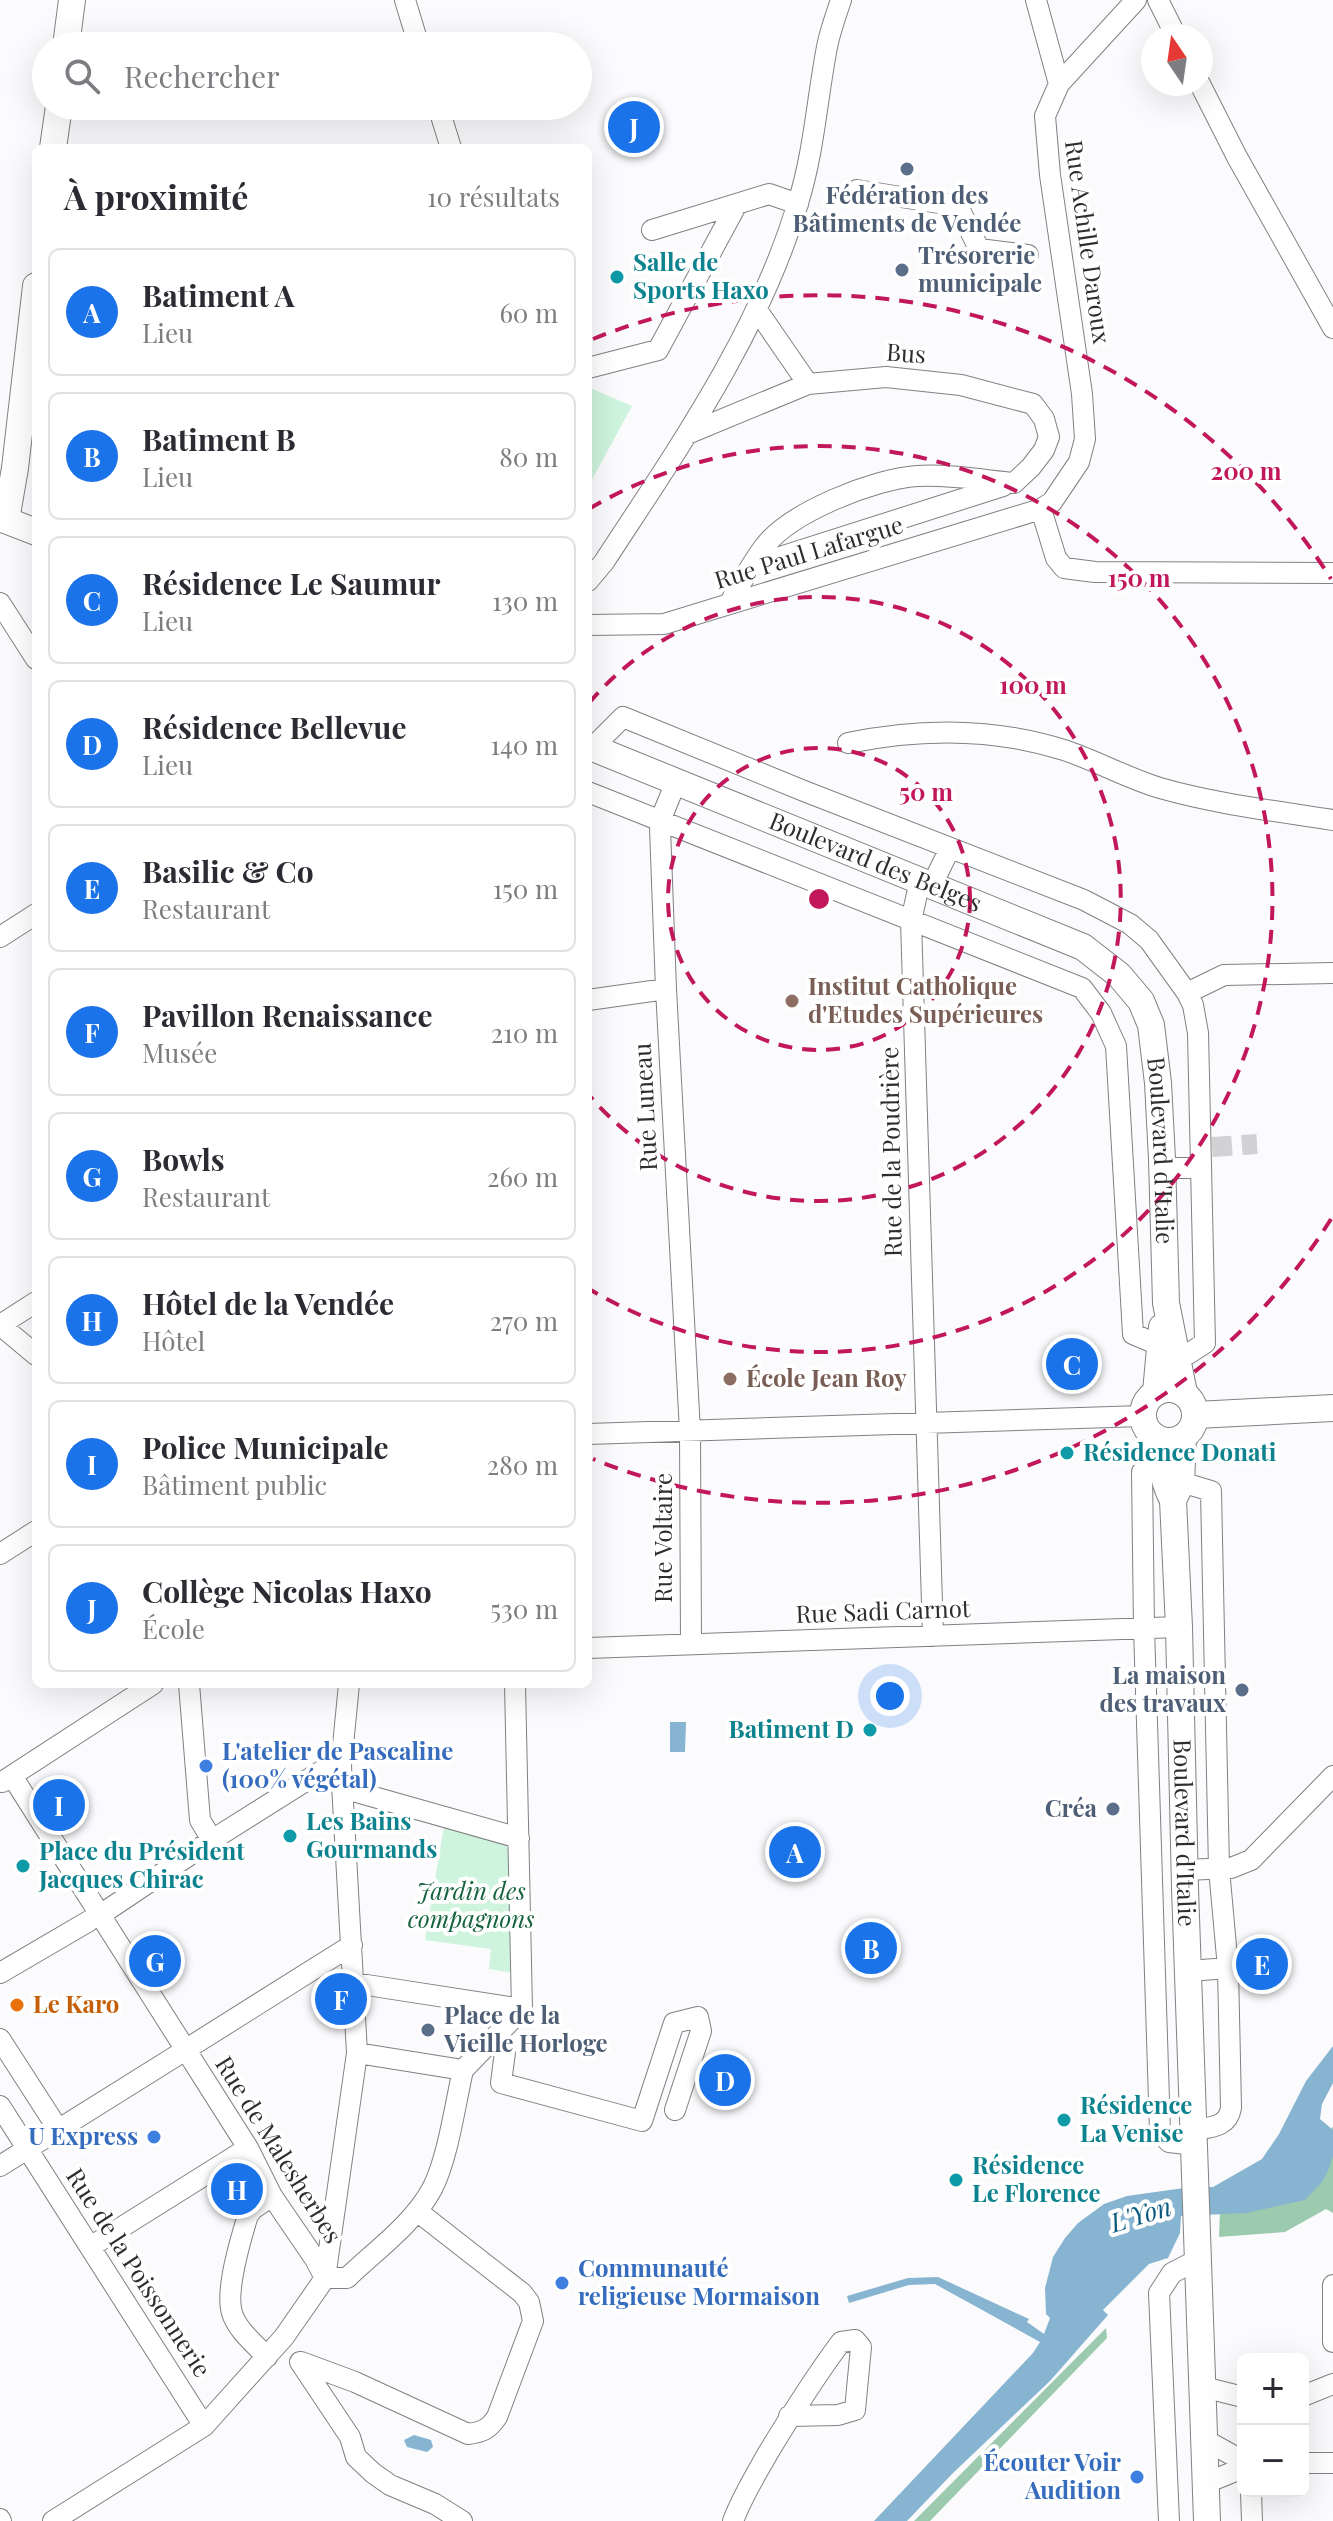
<!DOCTYPE html>
<html lang="fr">
<meta charset="utf-8">
<style>
:root{--surface:#fff;--page:#f7f7f7;--text:#2b2b33;--muted:#7c7c81;--line:#e1e1e2;--accent:#1a73e8}
body{margin:0;font-family:"Playfair Display",serif;background:var(--page);color:var(--text)}
.controls{position:absolute;right:24px;bottom:24px;display:grid;overflow:hidden;border-radius:12px;box-shadow:0 8px 32px #0002}
.controls button{width:72px;height:72px;display:grid;place-items:center;padding:0;border:0;border-bottom:2px solid var(--line);background:var(--surface);color:var(--text);font:40px sans-serif}
.compass{position:absolute;left:1141px;top:24px;width:72px;height:72px;border-radius:50%;background:var(--surface);box-shadow:0 8px 32px #0002;rotate:347deg}
.you{position:absolute;left:890px;top:1696px;width:28px;height:28px;margin:-20px;border:6px solid #fff;border-radius:50%;background:#1a73e8;box-shadow:0 0 0 12px #1a73e833}
.badge{display:grid;place-items:center;width:52px;height:52px;border-radius:50%;background:var(--accent);color:#fff;font-size:26px;font-weight:700}
.pin{position:absolute;translate:-50% -50%;border:4px solid #fff;box-shadow:0 2px 8px #0006}
.list{margin:0;padding:0;list-style:none}
h2{display:flex;justify-content:space-between;align-items:center;height:104px;margin:0;padding:0 32px;font-size:34px}
h2 small{font-size:26px;font-weight:400;color:var(--muted)}
.list li{display:grid;grid-template-columns:52px 1fr auto;gap:24px;align-items:center;box-sizing:border-box;height:128px;margin:0 16px 16px;padding:0 16px;border:2px solid var(--line);border-radius:12px}
.list b{display:block;font-size:30px;white-space:nowrap}
.list p{margin:0;font-size:26px;white-space:nowrap;color:var(--muted)}
.list em{font-size:26px;font-style:normal;color:var(--muted)}
.icon{flex:none;width:44px;height:44px;fill:none;stroke:currentColor;stroke-width:2;stroke-linecap:round;stroke-linejoin:round}
.map{position:relative;flex:none;width:1333px;height:2521px;overflow:hidden}
.search{position:absolute;background:var(--surface);box-shadow:0 8px 32px #0002;left:32px;top:32px;width:560px;height:88px;display:flex;align-items:center;gap:20px;box-sizing:border-box;padding:0 28px;border-radius:44px;color:var(--muted);font-size:30px}
.panel{position:absolute;background:var(--surface);box-shadow:0 8px 32px #0002;left:32px;top:144px;width:560px;height:1544px;border-radius:12px}
.map>svg:first-child{display:block}
</style>
<div class="map">
<svg width="1333" height="2521" viewBox="0 0 1333 2521">
<rect width="100%" height="100%" fill="#fbfbfd"/>
<!-- green -->
<path fill="#cef4dd" d="M588,387l44,19 -44,81z
M444,1826l66,16 3,131 -24,-4 2,-20 -66,-9z"/>
<!-- forest -->
<path fill="#9ccaaf" d="M1333,2126v87l-7,-4 -41,23 -66,5 1,-29 97,-51z
M1106,2328l1,10 -177,183h-16z"/>
<!-- water -->
<path fill="#87b4d0" d="M670,1722h16l-1,30h-15z
M1333,2046v37l-11,21 -2,15 13,11v26l-5,15 -6,11 -17,18 -59,13 -65,3 -1,17 -12,25 -19,6 -46,46 5,5 -58,66 -98,93 -45,47h-33l159,-168 7,-11 -105,-58 -26,1 -60,18 -2,-7 61,-18 30,-1 91,42 -2,3 17,12 6,-16 -4,-4 -1,-26 8,-31 12,-19 13,-15 26,-19 23,-8 57,-8 29,-1 49,-28 17,-25 27,-53z
M414,2435l17,5 2,7 -6,5 -20,-5 -3,-7z"/>
<g fill="none" stroke-linecap="round" stroke-linejoin="round">
<!-- minor-tunnel -->
<path stroke="#d2d2d4" stroke-width="20" stroke-dasharray="20 10" stroke-linecap="butt" d="M1212,1147l45,-3"/>
<!-- minor casing -->
<g stroke="#818183" stroke-width="22">
<path id="minor" d="M405,0l14,46
M1036,0l23,84
M1158,0l18,36
M1200,84l37,73 96,171
M438,106l13,42
M857,190l101,16 21,43 49,6
M652,230l117,-36 29,10
M757,310l51,74
M588,368l70,-18 79,-146
M687,434l121,-50 78,-7 75,8 72,19 11,15 5,18 -5,13 -13,17 -17,16c-31,-3 -66,-9 -97,-7 -43,3 -127,36 -153,71 -13,17 -24,38 -35,57
M1041,509l15,49 8,10 31,4 238,1
M752,566l251,-80
M588,581l16,-19c75,-115 154,-227 194,-359 16,-51 19,-104 29,-156 3,-16 9,-32 14,-47
M0,603l36,56
M588,625l76,-1 377,-115 11,-7 27,-40 6,-23 -3,-45 -32,-219 -5,-59 14,-32 77,-84
M848,743c72,-15 146,-15 216,7 33,11 63,28 96,38 56,16 115,23 173,32
M592,748l31,-31 181,74 280,109 46,24 19,16 38,53 6,12 5,28 7,310 -17,11 -12,4
M676,782l-16,39v7l6,161 24,442 1,213
M588,792l494,196 19,25 15,33 17,288 26,11
M922,881l-5,13 -6,27 22,715
M932,885l18,-37
M0,937l36,-23
M1187,993l37,-18 109,-2
M588,1000l78,-11
M1163,1168h38
M36,1302l-36,23 36,30
M588,1434l555,-18
M1142,1472l2,156 16,504 9,10 26,3
M1181,1482l30,9 8,378 9,99 3,140c-3,19 -20,19 -36,22
M0,1554l36,-23
M588,1648l591,-21
M189,1684l11,136 12,20
M349,1684l-8,82 16,287 106,17
M515,1684l7,325
M12,1776l236,372 24,48 43,63 10,19
M2,1782l151,-98
M342,1788l177,50
M1185,1870l46,-2 20,-8 82,-84
M100,1915l112,-75 119,-75 10,1
M1189,1971l39,-3
M0,1973l89,-52
M354,1983l168,26 -59,61
M495,2037l10,15 -4,31 141,38 32,-98 24,-6 3,14 -26,79
M0,2039l58,90
M185,2050l167,-105
M0,2106l204,320
M0,2166l176,-110
M90,2247l158,-99
M325,2278h22c28,-27 66,-54 85,-89 16,-31 23,-84 31,-119
M1333,2285v57
M267,2357c-12,-13 -30,-27 -35,-44 -7,-23 9,-75 16,-98l5,-6 19,-13
M300,2362l50,75 6,20 17,16 17,12 45,19 27,17
M301,2362l54,20 113,52c15,-2 21,-5 29,-17l36,-96 -4,-19 -7,-9 -105,-82
M1203,2387l40,10
M1303,2396l30,-12
M1205,2440l38,21
M1303,2463h30
M1206,2483l37,-15
M1251,2491l1,30
M0,2519l1,2
M53,2521l151,-95 80,-89 41,-59 32,-225
M733,2521c9,-24 22,-45 35,-68 23,-38 46,-75 73,-111l14,-2 6,7 -6,63 -17,5 -49,1
M1169,2521l-10,-228 13,-20 27,-14"/>
</g>
<!-- major casing -->
<g stroke="#818183" stroke-width="28">
<g id="major">
<path d="M66,46l6,-46"/>
<path d="M53,148l6,-42"/>
<path d="M0,518l36,14"/>
<path d="M6,520l9,-52 21,-182"/>
<path id="s1" d="M588,746l495,201 36,28 22,26 10,24 7,58 4,76 4,144 18,90"/>
<circle cx="1169" cy="1415" r="26"/>
<path d="M1156,1392l6,-65"/>
<path d="M1196,1415l137,-7"/>
<path d="M1154,1436c8,22 8,45 19,64"/>
<path id="s2" d="M1183,1437l-2,47 -8,16 6,127 6,261 22,633"/>
</g>
</g>
<!-- minor -->
<use href="#minor" stroke="#fff" stroke-width="20"/>
<!-- major -->
<use href="#major" stroke="#fff" stroke-width="26"/>
</g>
<!-- distance rings -->
<g fill="none" stroke="#c2185b" stroke-width="4" stroke-dasharray="14 10">
<circle cx="819" cy="899" r="151"/>
<path d="M589 703A302 302 0 1 1 589 1095"/>
<path d="M589 509A453 453 0 1 1 589 1289"/>
<path d="M1331 1219A604 604 0 0 1 593 1459M593 339A604 604 0 0 1 1331 579"/>
</g>
<!-- markers -->
<g fill="#5c6f8a" stroke="#fff" stroke-width="3">
<circle cx="907" cy="169" r="8"/>
<circle cx="902" cy="270" r="8"/>
<circle cx="1242" cy="1690" r="8"/>
<circle cx="1113" cy="1809" r="8"/>
<circle cx="428" cy="2030" r="8"/>
</g>
<g fill="#0f9aa8" stroke="#fff" stroke-width="3">
<circle cx="617" cy="277" r="8"/>
<circle cx="1067" cy="1453" r="8"/>
<circle cx="870" cy="1730" r="8"/>
<circle cx="290" cy="1836" r="8"/>
<circle cx="23" cy="1866" r="8"/>
<circle cx="1064" cy="2120" r="8"/>
<circle cx="956" cy="2180" r="8"/>
</g>
<g fill="#8d6e63" stroke="#fff" stroke-width="3">
<circle cx="792" cy="1001" r="8"/>
<circle cx="730" cy="1379" r="8"/>
</g>
<g fill="#3f7fe0" stroke="#fff" stroke-width="3">
<circle cx="206" cy="1766" r="8"/>
<circle cx="154" cy="2137" r="8"/>
<circle cx="562" cy="2283" r="8"/>
<circle cx="1137" cy="2477" r="8"/>
</g>
<circle fill="#e8710a" stroke="#fff" stroke-width="3" cx="17" cy="2005" r="8"/>
<g text-anchor="middle" stroke-width="8" stroke-linejoin="round" paint-order="stroke">
<!-- service labels -->
<g font-size="24" font-weight="bold" fill="#4e5e75" stroke="#fff" text-anchor="start">
<text x="907" y="204" text-anchor="middle">Fédération des<tspan x="907" dy="28">Bâtiments de Vendée</tspan></text>
<text x="918" y="264">Trésorerie<tspan x="918" dy="28">municipale</tspan></text>
<text x="1226" y="1684" text-anchor="end">La maison<tspan x="1226" dy="28">des travaux</tspan></text>
<text x="1097" y="1817" text-anchor="end">Créa</text>
<text x="444" y="2024">Place de la<tspan x="444" dy="28">Vieille Horloge</tspan></text>
</g>
<!-- street labels -->
<g font-size="24" fill="#2e2e2f" stroke="#fff">
<text transform="translate(1087 242) rotate(82)" y="8">Rue Achille Daroux</text>
<text transform="translate(906 354) rotate(4)" y="8">Bus</text>
<text transform="translate(809 553) rotate(-17)" y="8">Rue Paul Lafargue</text>
<text dy="8" stroke="none"><textPath href="#s1" startOffset="310">Boulevard des Belges</textPath></text>
<text transform="translate(646 1107) rotate(-93)" y="8">Rue Luneau</text>
<text dy="8" stroke="none"><textPath href="#s1" startOffset="766">Boulevard d'Italie</textPath></text>
<text transform="translate(892 1152) rotate(-91)" y="8">Rue de la Poudrière</text>
<text transform="translate(664 1538) rotate(-90)" y="8">Rue Voltaire</text>
<text transform="translate(883 1612) rotate(-2)" y="8">Rue Sadi Carnot</text>
<text dy="8" stroke="none"><textPath href="#s2" startOffset="398">Boulevard d'Italie</textPath></text>
<text transform="translate(278 2150) rotate(58)" y="8">Rue de Malesherbes</text>
<text transform="translate(138 2273) rotate(57)" y="8">Rue de la Poissonnerie</text>
</g>
<!-- culture labels -->
<g font-size="24" font-weight="bold" fill="#0d838f" stroke="#fff" text-anchor="start">
<text x="633" y="271">Salle de<tspan x="633" dy="28">Sports Haxo</tspan></text>
<text x="1083" y="1461">Résidence Donati</text>
<text x="854" y="1738" text-anchor="end">Batiment D</text>
<text x="306" y="1830">Les Bains<tspan x="306" dy="28">Gourmands</tspan></text>
<text x="39" y="1860">Place du Président<tspan x="39" dy="28">Jacques Chirac</tspan></text>
<text x="1080" y="2114">Résidence<tspan x="1080" dy="28">La Venise</tspan></text>
<text x="972" y="2174">Résidence<tspan x="972" dy="28">Le Florence</tspan></text>
</g>
<!-- education labels -->
<g font-size="24" font-weight="bold" fill="#785e54" stroke="#fff" text-anchor="start">
<text x="808" y="995">Institut Catholique<tspan x="808" dy="28">d'Etudes Supérieures</tspan></text>
<text x="746" y="1387">École Jean Roy</text>
</g>
<!-- shop labels -->
<g font-size="24" font-weight="bold" fill="#366cbe" stroke="#fff" text-anchor="start">
<text x="222" y="1760">L'atelier de Pascaline<tspan x="222" dy="28">(100% végétal)</tspan></text>
<text x="138" y="2145" text-anchor="end">U Express</text>
<text x="578" y="2277">Communauté<tspan x="578" dy="28">religieuse Mormaison</tspan></text>
<text x="1121" y="2471" text-anchor="end">Écouter Voir<tspan x="1121" dy="28">Audition</tspan></text>
</g>
<!-- park labels -->
<g font-size="24" font-style="italic" fill="#16623f" stroke="#fff">
<text x="471" y="1900">Jardin des<tspan x="471" dy="28">compagnons</tspan></text>
</g>
<!-- food labels -->
<g font-size="24" font-weight="bold" fill="#c56008" stroke="#fff" text-anchor="start">
<text x="33" y="2013">Le Karo</text>
</g>
<!-- water labels -->
<g font-size="26" font-style="italic" fill="#0a5a7f" stroke="#fff">
<text transform="translate(1141 2215) rotate(-17)" y="9">L'Yon</text>
</g>
</g>
<circle cx="819" cy="899" r="12" fill="#c2185b" stroke="#fff" stroke-width="4"/>
<g font-size="24" text-anchor="middle" font-weight="bold" fill="#c2185b" stroke="#fff" stroke-width="8" stroke-linejoin="round" paint-order="stroke">
<text x="1246" y="480">200 m</text>
<text x="1139" y="587">150 m</text>
<text x="1033" y="694">100 m</text>
<text x="926" y="801">50 m</text>
</g>
</svg>
<div class="controls">
<button>+</button>
<button>−</button>
</div>
<svg class="compass" viewBox="-18 -18 36 36"><path d="M0-13l5 13h-10z" fill="#e53935"/><path d="M0 13l5-13h-10z" fill="#7c7c81"/></svg>
<div class="you"></div>
<div class="pin badge" style="left:795px;top:1852px">A</div>
<div class="pin badge" style="left:871px;top:1948px">B</div>
<div class="pin badge" style="left:1072px;top:1364px">C</div>
<div class="pin badge" style="left:725px;top:2080px">D</div>
<div class="pin badge" style="left:1262px;top:1964px">E</div>
<div class="pin badge" style="left:341px;top:1999px">F</div>
<div class="pin badge" style="left:155px;top:1961px">G</div>
<div class="pin badge" style="left:237px;top:2189px">H</div>
<div class="pin badge" style="left:59px;top:1805px">I</div>
<div class="pin badge" style="left:634px;top:127px">J</div>
<div class="search"><svg class="icon" aria-label="search" viewBox="0 0 24 24"><circle cx="10" cy="10" r="6"/><path d="M15 15l6 6"/></svg>Rechercher</div>
<section class="panel">
<h2>À proximité<small>10 résultats</small></h2>
<ul class="list">
<li><span class="badge">A</span><div><b>Batiment A</b><p>Lieu</p></div><em>60 m</em></li>
<li><span class="badge">B</span><div><b>Batiment B</b><p>Lieu</p></div><em>80 m</em></li>
<li><span class="badge">C</span><div><b>Résidence Le Saumur</b><p>Lieu</p></div><em>130 m</em></li>
<li><span class="badge">D</span><div><b>Résidence Bellevue</b><p>Lieu</p></div><em>140 m</em></li>
<li><span class="badge">E</span><div><b>Basilic &amp; Co</b><p>Restaurant</p></div><em>150 m</em></li>
<li><span class="badge">F</span><div><b>Pavillon Renaissance</b><p>Musée</p></div><em>210 m</em></li>
<li><span class="badge">G</span><div><b>Bowls</b><p>Restaurant</p></div><em>260 m</em></li>
<li><span class="badge">H</span><div><b>Hôtel de la Vendée</b><p>Hôtel</p></div><em>270 m</em></li>
<li><span class="badge">I</span><div><b>Police Municipale</b><p>Bâtiment public</p></div><em>280 m</em></li>
<li><span class="badge">J</span><div><b>Collège Nicolas Haxo</b><p>École</p></div><em>530 m</em></li>
</ul>
</section>
</div>
